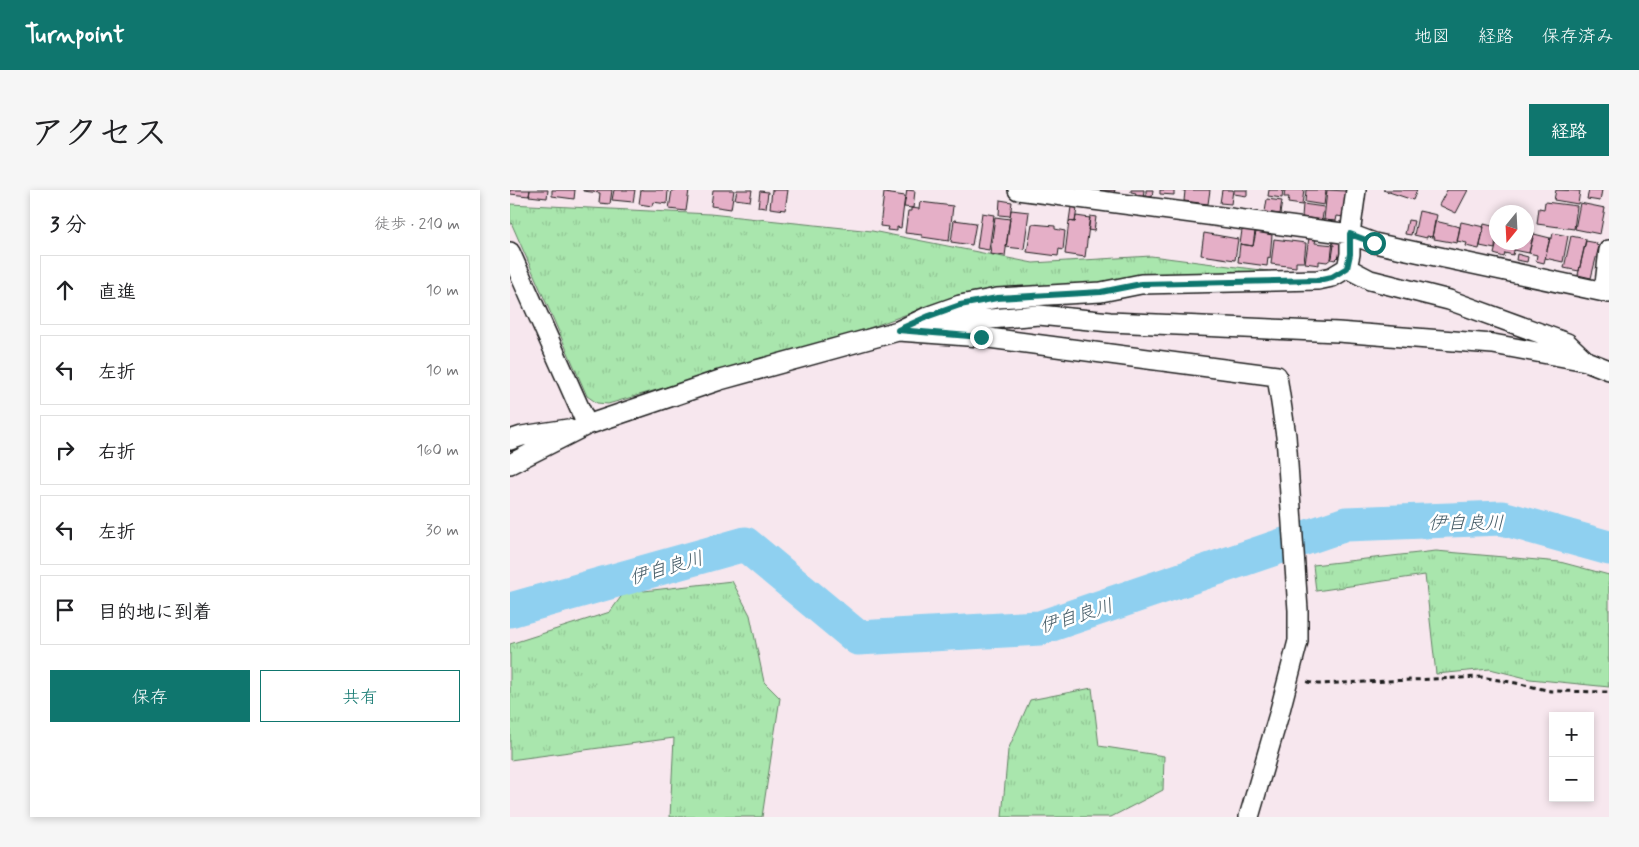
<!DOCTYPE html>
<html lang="ja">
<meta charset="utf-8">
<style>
:root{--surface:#fff;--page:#f6f6f6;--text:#202124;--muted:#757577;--line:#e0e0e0;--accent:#0f766e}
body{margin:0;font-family:Mynerve,"Klee One",sans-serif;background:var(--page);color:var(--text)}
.controls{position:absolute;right:15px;bottom:15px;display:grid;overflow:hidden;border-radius:0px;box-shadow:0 2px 8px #0003}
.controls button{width:45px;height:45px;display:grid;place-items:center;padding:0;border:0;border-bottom:1px solid var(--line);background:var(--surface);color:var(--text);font:25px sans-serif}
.compass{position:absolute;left:979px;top:15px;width:45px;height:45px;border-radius:50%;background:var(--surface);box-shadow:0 2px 8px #0003;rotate:198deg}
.stop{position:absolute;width:15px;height:15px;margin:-11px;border:4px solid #0f766e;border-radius:50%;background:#fff}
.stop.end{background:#0f766e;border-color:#fff;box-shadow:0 1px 5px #0008}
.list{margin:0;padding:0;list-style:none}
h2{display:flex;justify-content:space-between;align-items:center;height:65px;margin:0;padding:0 20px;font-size:21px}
h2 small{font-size:16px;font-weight:400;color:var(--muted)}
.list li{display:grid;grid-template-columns:32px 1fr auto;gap:15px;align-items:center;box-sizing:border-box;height:70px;margin:0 10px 10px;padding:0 10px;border:1px solid var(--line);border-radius:0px}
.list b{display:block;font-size:19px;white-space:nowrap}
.list em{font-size:16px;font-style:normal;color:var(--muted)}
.actions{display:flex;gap:10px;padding:15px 20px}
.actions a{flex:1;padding:11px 0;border:1px solid var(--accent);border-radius:0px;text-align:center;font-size:18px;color:var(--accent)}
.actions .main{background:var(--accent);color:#fff}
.icon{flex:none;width:28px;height:28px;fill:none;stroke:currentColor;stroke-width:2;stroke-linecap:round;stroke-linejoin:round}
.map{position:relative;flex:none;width:1099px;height:627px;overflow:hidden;border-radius:0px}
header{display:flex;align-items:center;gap:30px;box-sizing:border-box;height:70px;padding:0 25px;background:var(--accent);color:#fff}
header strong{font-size:24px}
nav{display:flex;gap:28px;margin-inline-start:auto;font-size:18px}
.intro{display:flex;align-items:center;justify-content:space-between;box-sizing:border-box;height:120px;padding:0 30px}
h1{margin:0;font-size:35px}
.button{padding:12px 22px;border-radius:0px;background:var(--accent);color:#fff;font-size:18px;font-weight:700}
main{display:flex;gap:30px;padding:0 30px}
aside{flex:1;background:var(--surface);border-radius:0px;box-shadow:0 2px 8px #0003}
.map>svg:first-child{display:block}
</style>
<header>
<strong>Turnpoint</strong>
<nav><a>地図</a><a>経路</a><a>保存済み</a></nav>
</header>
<div class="intro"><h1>アクセス</h1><a class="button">経路</a></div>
<main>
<aside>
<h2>3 分<small>徒歩 · 210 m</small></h2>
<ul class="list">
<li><svg class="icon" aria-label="ahead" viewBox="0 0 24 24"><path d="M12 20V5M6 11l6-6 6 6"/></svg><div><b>直進</b></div><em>10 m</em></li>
<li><svg class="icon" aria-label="left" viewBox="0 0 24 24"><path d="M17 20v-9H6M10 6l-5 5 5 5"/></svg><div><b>左折</b></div><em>10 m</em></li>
<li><svg class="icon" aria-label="right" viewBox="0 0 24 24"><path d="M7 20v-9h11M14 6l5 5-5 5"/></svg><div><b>右折</b></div><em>160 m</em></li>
<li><svg class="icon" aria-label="left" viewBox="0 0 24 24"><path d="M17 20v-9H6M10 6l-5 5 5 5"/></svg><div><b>左折</b></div><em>30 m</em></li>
<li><svg class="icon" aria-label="arrive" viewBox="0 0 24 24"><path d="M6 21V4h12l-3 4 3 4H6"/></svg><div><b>目的地に到着</b></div></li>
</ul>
<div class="actions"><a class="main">保存</a><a>共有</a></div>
</aside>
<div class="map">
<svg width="1099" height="627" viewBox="0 0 1099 627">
<defs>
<pattern id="grass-tufts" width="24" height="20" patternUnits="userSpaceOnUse" patternTransform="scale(1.25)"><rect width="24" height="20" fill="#a9e6ad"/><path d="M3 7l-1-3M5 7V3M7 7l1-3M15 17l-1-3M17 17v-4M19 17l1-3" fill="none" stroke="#91c594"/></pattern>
</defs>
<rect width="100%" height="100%" fill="#f7e7ee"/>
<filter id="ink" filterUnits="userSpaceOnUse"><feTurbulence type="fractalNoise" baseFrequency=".02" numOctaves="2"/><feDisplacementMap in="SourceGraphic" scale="10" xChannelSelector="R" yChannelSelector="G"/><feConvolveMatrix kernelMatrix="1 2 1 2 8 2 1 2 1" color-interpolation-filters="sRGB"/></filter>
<g filter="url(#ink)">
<!-- grass -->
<path fill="url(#grass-tufts)" stroke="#628164" d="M0,14l200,10 162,17 161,32 118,-7 117,15 -130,7 -42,8 -137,9 -98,36 -253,73 -11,-1 -10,-7 -77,-176z
M926,361l124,11 49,13v112l-79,-8 -40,-10 -54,5 -11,-99 -109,16 -3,-26z
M222,391l18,34 14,67 16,16 -18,119h-92l4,-79 -164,22v-116l100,-32 21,-29 13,8z
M582,498l7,58 65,10 -1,34 -52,27h-109l6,-67 22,-50z"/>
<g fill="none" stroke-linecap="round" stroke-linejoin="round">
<!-- river -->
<path stroke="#8fd0f0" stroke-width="35" d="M0,420l235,-66 113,94 182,-10 306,-104 156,-6 107,30"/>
</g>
<!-- building -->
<path fill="#e5afc7" stroke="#1c1c1c" d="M0,0h20l-1,6 -19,-2z
M20,0h18l-1,8 -18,-2z
M42,0h23l-1,9 -22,-3z
M73,0h29l-2,14 -11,-1 1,-10 -17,-2z
M104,0h21l-2,12 -21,-2z
M131,0h27l-1,14 -14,-2 -1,4 -13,-2z
M162,0h17l-3,21 -17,-2z
M203,0h21l-3,19 -20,-3z
M227,0h15l-2,11 -15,-2z
M262,0h16l-3,20 -15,-2z
M397,0l8,1 -2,17 -9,-1z
M584,0h21l-1,3z
M621,0h13l-1,8 -8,-1 1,-4 -5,-1z
M636,0h7l-1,7 -6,-1z
M650,0h14v5l-14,-1z
M669,0h31l-2,14 -24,-3 1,-10z
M712,0h11l-2,14 -11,-1z
M724,0h13v6l-13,-2z
M759,0h14l-1,8 -14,-2z
M775,0h19l-2,15 -14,-2 1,-6h-5z
M796,0h20l-2,15 -19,-3z
M817,0l19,1 -3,26 -6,-1 -1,5 -12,-1z
M873,0h34l-4,10z
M937,0h21l-12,23 -17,-8z
M1046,0l24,1 -2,13 -24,-4z
M1079,0h13l-2,11 -13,-2z
M250,1l8,1 -2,16 -8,-1z
M374,3l21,3 -4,32 -4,-1v4l-10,-1 1,-3 -8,-1z
M757,9l15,2 -2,13 -15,-2z
M490,10l12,2 -2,14 -11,-1z
M410,12l33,4 -4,35 -27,-4v-2l-17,-2 3,-22h3v-3l8,1z
M1035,12l32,4 -3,23 -37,-5 2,-16 5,1z
M1070,13l25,5 -5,26 -25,-5z
M793,14l21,3 -2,13 -20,-3z
M561,17l6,1 -2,14 -6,-1z
M501,20l18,2 -5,37 -18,-2z
M909,21l18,4 -5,22 -5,-1v2l-13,-3z
M472,23l12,2 -5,35 -12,-2z
M566,26l14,2 -5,39 -20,-3 4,-33 6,1z
M580,26l6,1 -2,14 -6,-1z
M485,27l15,2 -5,37 -15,-2z
M444,30l22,3 -4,22 -21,-3z
M898,30l6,1 -3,14 -6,-1z
M925,31l25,6 -3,16 -23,-4 1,-2h-3z
M951,32l23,5 -5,22 -13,-3 1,-3 -10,-2z
M522,34l23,2v3l10,2 -2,19 -4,-1 -1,7 -31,-4z
M974,34l12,3 -1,22 -15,-3z
M732,40l13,1 -2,15 -13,-2z
M746,42l16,3 -2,23 -2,-1 -1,9 -29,-4 2,-18 13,2z
M694,43l34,6 -3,21 -34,-5z
M1043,43l15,3 -5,26 -18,-4 5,-20h2z
M1016,44l7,1 -4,18 -15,-3 2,-8h10z
M1024,44l16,4 -6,25 -8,-2 1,-6 -8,-2z
M1061,46l15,3 -7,32 -15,-3z
M799,48l7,1 -1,4 19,2 -2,13 -5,4 -8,-1v4l-14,-2z
M764,49l32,4 -2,19h-8v5l-25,-3z
M823,51l9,2 -2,12 -5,5 -4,-1z
M1076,51l11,2 -1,2 3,1 -8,32 -13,-3z
M987,52h19l-3,13 -8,-2 -1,4 -10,-3z
M1007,64l11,3 -1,5 -11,-2z"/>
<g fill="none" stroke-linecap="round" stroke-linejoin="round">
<!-- minor casing -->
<g stroke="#1c1c1c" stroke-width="22">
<path id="minor" d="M508,0l332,44 24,9 235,50
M0,62l77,173
M837,78l23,12 79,20 118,43 19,18 23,9
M1094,102l5,-42
M426,126l42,4 61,-5 71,7 228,10 155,12 93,17
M389,141l82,6 296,39 9,60 12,174v31l-19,73 -30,103
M0,250l12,-4 46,-7
M0,274l77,-39 133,-45 178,-49 31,-15 31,-11 37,-7 104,-6 40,-8 177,-4 14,-3 15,-9 3,-14v-20l6,-44"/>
</g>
<!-- path -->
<path stroke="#1c1c1c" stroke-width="3" stroke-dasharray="5 4" stroke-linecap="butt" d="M797,492l11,2 163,-7 35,6 35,8 58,1"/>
<!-- minor -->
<use href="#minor" stroke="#fff" stroke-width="19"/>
</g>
</g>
<g fill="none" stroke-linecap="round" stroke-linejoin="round" filter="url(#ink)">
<!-- route -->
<path stroke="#0f766e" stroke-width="6" d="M471,147l-83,-7 31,-14 31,-11 37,-7 104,-6 40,-8 177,-4 14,-3 15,-9 3,-14v-20l24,9"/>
</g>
<g text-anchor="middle" stroke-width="5" stroke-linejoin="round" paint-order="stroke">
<!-- water labels -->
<g font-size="19" font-style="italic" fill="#445b66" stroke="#fff">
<text x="956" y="339">伊自良川</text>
<text transform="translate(156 377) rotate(-16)" y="7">伊自良川</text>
<text transform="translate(566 425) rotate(-17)" y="7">伊自良川</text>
</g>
</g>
</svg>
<div class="controls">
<button>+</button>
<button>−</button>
</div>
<svg class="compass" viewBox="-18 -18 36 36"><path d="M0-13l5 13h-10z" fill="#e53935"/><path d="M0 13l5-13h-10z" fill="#757577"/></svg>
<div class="stop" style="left:864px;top:53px"></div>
<div class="stop end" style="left:471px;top:147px"></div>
</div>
</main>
